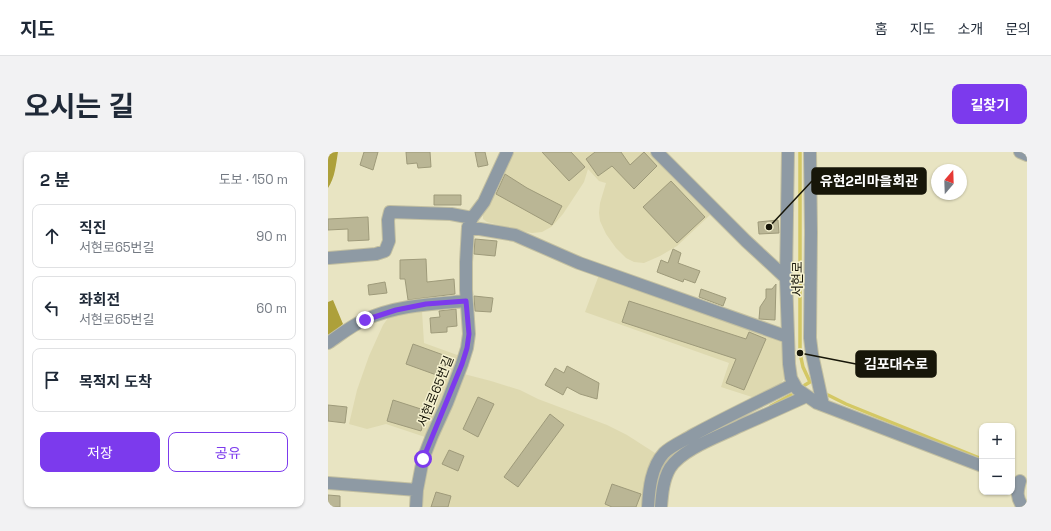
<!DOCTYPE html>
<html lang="ko">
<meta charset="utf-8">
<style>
:root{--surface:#fff;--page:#f2f2f3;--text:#1f2937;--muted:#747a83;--line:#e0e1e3;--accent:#7c3aed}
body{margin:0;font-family:"Space Grotesk","Noto Sans KR",sans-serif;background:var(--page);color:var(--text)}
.controls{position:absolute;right:12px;bottom:12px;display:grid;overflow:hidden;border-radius:8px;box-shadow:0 1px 3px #0004}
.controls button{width:36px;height:36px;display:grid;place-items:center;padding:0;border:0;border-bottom:1px solid var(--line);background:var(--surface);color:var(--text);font:20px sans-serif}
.compass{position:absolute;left:603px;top:12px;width:36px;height:36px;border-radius:50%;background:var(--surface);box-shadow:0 1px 3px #0004;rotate:19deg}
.stop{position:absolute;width:12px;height:12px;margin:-9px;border:3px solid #7c3aed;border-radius:50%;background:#fff}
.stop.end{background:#7c3aed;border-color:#fff;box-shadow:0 1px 4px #0008}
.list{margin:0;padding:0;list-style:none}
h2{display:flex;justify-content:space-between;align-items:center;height:52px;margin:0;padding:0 16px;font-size:17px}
h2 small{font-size:13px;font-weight:400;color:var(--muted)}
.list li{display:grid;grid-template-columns:26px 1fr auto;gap:12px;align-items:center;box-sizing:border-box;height:64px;margin:0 8px 8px;padding:0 8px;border:1px solid var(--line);border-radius:8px}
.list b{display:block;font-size:15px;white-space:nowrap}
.list p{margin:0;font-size:13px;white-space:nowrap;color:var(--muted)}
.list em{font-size:13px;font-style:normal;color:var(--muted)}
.actions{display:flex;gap:8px;padding:12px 16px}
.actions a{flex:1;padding:9px 0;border:1px solid var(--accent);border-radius:8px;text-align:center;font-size:14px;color:var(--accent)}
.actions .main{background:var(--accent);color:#fff}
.icon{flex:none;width:22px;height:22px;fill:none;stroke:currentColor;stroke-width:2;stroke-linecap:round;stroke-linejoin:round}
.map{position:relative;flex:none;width:699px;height:355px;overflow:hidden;border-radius:8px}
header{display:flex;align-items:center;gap:24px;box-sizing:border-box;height:56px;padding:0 20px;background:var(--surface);border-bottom:1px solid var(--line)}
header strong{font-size:19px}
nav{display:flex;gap:22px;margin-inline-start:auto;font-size:14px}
.intro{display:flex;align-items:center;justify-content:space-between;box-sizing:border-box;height:96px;padding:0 24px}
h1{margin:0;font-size:28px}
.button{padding:10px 18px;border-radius:8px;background:var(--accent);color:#fff;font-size:14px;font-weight:700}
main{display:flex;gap:24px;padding:0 24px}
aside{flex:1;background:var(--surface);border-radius:8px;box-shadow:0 1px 3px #0004}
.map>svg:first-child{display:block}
</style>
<header>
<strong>지도</strong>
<nav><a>홈</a><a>지도</a><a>소개</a><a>문의</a></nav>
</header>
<div class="intro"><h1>오시는 길</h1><a class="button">길찾기</a></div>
<main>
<aside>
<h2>2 분<small>도보 · 150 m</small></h2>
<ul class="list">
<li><svg class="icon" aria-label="ahead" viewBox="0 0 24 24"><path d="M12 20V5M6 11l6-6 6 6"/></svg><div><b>직진</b><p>서현로65번길</p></div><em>90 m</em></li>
<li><svg class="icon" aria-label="left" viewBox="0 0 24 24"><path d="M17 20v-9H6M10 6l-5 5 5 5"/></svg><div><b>좌회전</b><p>서현로65번길</p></div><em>60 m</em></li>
<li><svg class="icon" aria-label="arrive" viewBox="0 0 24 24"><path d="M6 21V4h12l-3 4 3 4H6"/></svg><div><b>목적지 도착</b></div></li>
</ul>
<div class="actions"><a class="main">저장</a><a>공유</a></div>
</aside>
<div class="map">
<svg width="699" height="355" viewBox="0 0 699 355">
<rect width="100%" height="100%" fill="#e8e4c2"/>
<!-- built -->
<path fill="#ded9b0" d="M184,0h137l22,24 39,39 -33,31 -17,10 -16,7 -10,-1 -8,-4 -10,-10 -10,-14 -6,-13 -1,-8 1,-10 6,-20 -7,-2 -11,-12 -4,13 -21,32 -7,8 -5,5 -9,5 -10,1 -10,-2 -35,-9 -4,-3v-7z
M271,123l182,65 3,11 1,21 -1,7 -4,5 -5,4 -15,8 -8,1 -31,-10 8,-24 -144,-51z
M94,159l2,32 36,13 -35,81 -39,-13 -19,5 -18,-5 8,-34 12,-34 14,-31 5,-7 7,-3z
M136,222l27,7 29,9 18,9 69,26 20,10 28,18 -5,12 -7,42h-223l7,-48z"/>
<!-- forest -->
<path fill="#ada03a" d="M0,0h10c-2,12 -3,26 -10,36z
M5,148l10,24 -15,13v-35z"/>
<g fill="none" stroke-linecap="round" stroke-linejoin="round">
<!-- stream -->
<path stroke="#d4c864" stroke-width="3.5" d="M472,0v201l3,14 7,15 -5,3
M500,243l18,9 136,55
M443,254l20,-11
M326,355l2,-15 4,-15"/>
</g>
<!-- building -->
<path fill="#bab695" stroke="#9e9a7a" d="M36,0h14l-5,18 -13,-5z
M78,0h24l1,15 -13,1 -1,-5 -10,1z
M147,0h10l3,13 -10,2z
M214,0h29l14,15 -16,14z
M267,0h26l9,13 14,-13 13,14 -23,23 -22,-23 -14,10 -12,-17z
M177,22l22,14 35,18 -10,19 -56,-31z
M343,29l34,36 -28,26 -34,-36z
M106,43h27v10h-27z
M40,65l1,23 -21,1v-12l-20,1v-11z
M450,68l1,13 -20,1 -1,-12z
M147,87l22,2 -2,15 -21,-2z
M345,97l8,4 -3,10 22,8 -5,12 -11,-4 -1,3 -26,-10 4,-12 7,3z
M98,107l1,23 27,-3 1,15 -47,6 -3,-21h-5v-19z
M57,130l2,11 -18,2 -1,-10z
M448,132l-1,36 -16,-1 1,-12 6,-9v-9h6z
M373,137l25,9 -3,8 -24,-9z
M146,144l19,2 -2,14 -16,-1z
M301,149l117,38 3,-7 17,7 -22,51 -18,-7 10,-24 -114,-37z
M128,157l1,17 -10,1v5l-16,1 -1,-15 10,-1 -1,-6z
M85,192l36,13 -7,20 -36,-13z
M239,214l32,17 -2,16 -17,-5 -13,-7 -4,8 -18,-10 10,-17 9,5z
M150,245l16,7 -16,33 -15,-8z
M65,248l34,11 -6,20 -34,-10z
M0,253l19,2 -2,16 -17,-2z
M222,262l14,11 -46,62 -14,-10z
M121,298l15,6 -6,15 -16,-7z
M284,332l29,10 -5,13h-24l-7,-3z
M108,340l15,4 -3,11h-17z
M0,343l12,1v11h-12z"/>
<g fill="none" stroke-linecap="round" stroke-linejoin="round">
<!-- minor casing -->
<g stroke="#c2bfa1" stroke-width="14">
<path id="minor" d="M329,0l89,89 40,37 3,86 2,14 6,11 20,14 165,63
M482,0l1,80 -1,106 2,16 11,51
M692,0l7,3
M140,75l47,8 9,4 55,24 209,74
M1,106l47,-4 9,-3 4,-10 -1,-21 2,-8 61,2 21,4
M458,126l2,-126
M0,191c12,-8 23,-17 36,-23 32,-15 68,-16 102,-19
M692,329c-3,11 -4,16 3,26
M0,331l89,7
M88,355l1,-17 6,-31 9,-23 15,-33 15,-39 5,-16 2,-14 -3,-44v-28l2,-35 4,-9 12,-16 23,-50
M320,355c1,-18 3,-40 16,-54 7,-7 21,-13 29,-18 33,-18 67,-34 101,-51
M333,355c1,-13 2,-27 9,-39 12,-19 50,-32 70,-42 23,-10 45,-20 67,-30"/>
</g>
<!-- minor -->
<use href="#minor" stroke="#8e9aa4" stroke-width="12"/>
</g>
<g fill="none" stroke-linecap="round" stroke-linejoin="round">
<!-- route -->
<path stroke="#7c3aed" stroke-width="5" d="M37,168l31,-10 30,-6 40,-3 3,33 -2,14 -5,16 -39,95"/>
</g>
<g text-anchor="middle" stroke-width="3" stroke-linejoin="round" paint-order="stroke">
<!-- street labels -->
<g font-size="13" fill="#171609" stroke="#f5f1cf">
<text transform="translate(469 127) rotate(-90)" y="5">서현로</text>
<text transform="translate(107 239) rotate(-68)" y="5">서현로65번길</text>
</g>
</g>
<!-- callouts -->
<path fill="none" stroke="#171609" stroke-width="1.5" d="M441 75L484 29M472 201L528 212"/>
<g fill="#171609" stroke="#f5f1cf" stroke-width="1.5">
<circle cx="441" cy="75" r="4"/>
<circle cx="472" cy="201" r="4"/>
</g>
<g fill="#171609" stroke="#171609" stroke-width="1.5">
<rect x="484" y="16" width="114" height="26" rx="4"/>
<rect x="528" y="199" width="80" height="26" rx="4"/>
</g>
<g font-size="14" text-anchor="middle" font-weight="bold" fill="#fff">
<text x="541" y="34">유현2리마을회관</text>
<text x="568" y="217">김포대수로</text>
</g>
</svg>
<div class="controls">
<button>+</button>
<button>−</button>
</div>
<svg class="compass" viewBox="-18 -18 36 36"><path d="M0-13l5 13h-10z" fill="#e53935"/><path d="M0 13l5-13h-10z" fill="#747a83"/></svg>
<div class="stop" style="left:95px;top:307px"></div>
<div class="stop end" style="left:37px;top:168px"></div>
</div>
</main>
